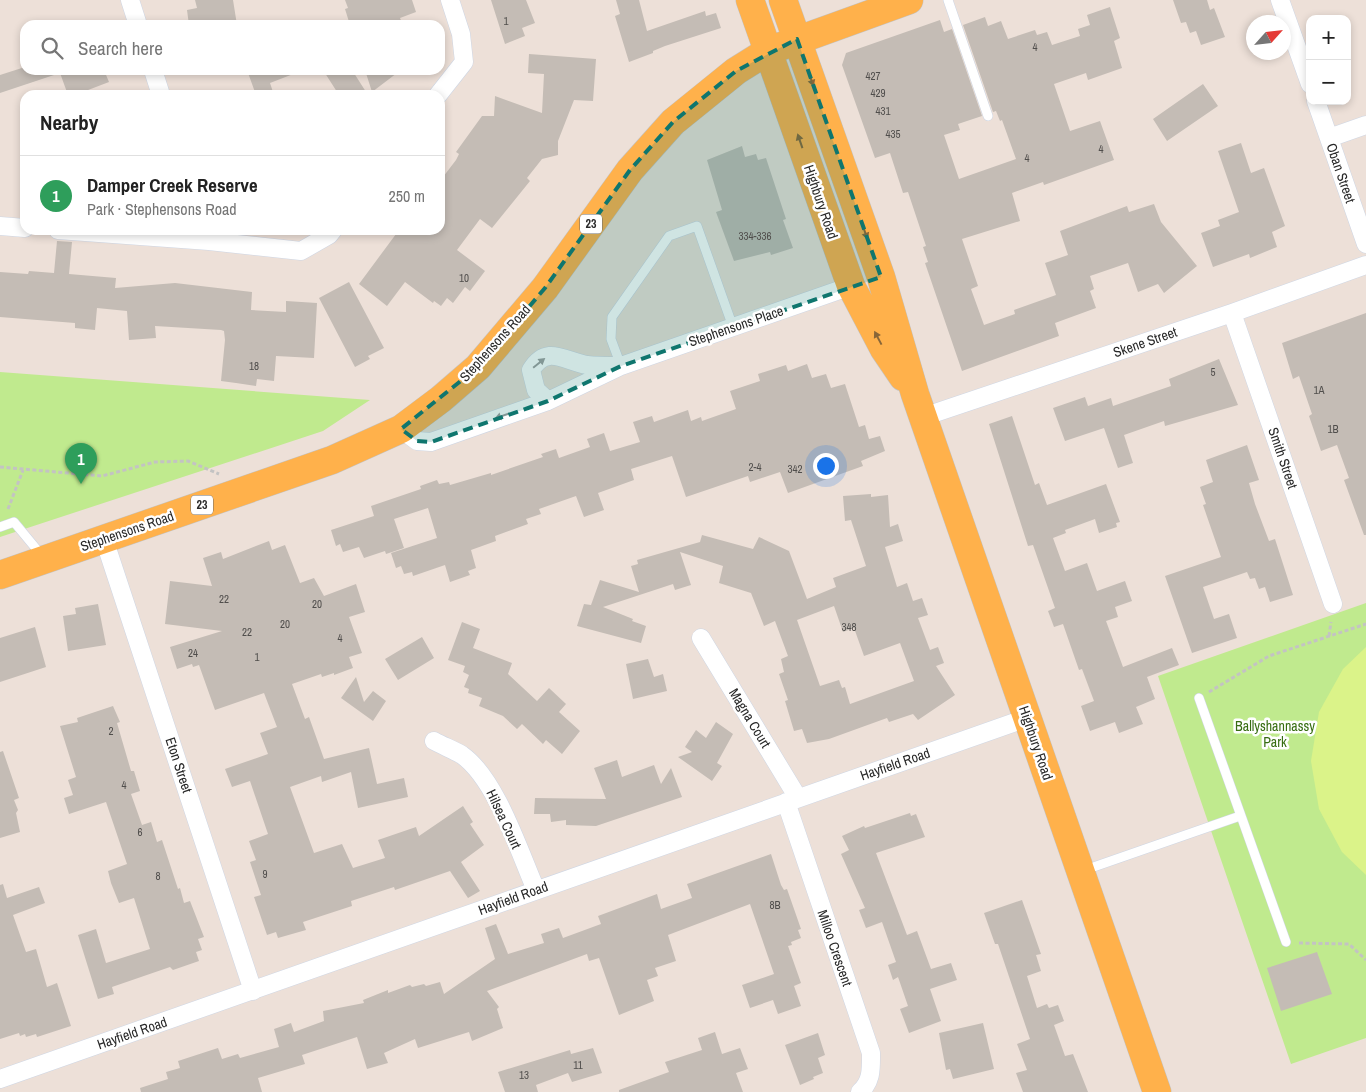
<!DOCTYPE html>
<meta charset="utf-8">
<style>
:root{--surface:#fff;--page:#f2f2f2;--text:#222;--muted:#767676;--line:#e0e0e0;--accent:#3382ff}
body{margin:0;font-family:"Archivo Narrow",sans-serif;background:var(--page);color:var(--text)}
.controls{position:absolute;right:15px;top:15px;display:grid;overflow:hidden;border-radius:10px;box-shadow:0 2px 8px #0003}
.controls button{width:45px;height:45px;display:grid;place-items:center;padding:0;border:0;border-bottom:1px solid var(--line);background:var(--surface);color:var(--text);font:25px sans-serif}
.compass{position:absolute;left:1246px;top:15px;width:45px;height:45px;border-radius:50%;background:var(--surface);box-shadow:0 2px 8px #0003;rotate:63deg}
.you{position:absolute;left:825px;top:465px;width:18px;height:18px;margin:-12px;border:4px solid #fff;border-radius:50%;background:#1a73e8;box-shadow:0 0 0 8px #1a73e833}
.badge{display:grid;place-items:center;width:32px;height:32px;border-radius:50%;background:var(--accent);color:#fff;font-size:16px;font-weight:700}
.pin{position:absolute;translate:-50% -41px;filter:drop-shadow(0 1px 2px #0008)}
.pin::after{content:'';position:absolute;top:26px;width:18px;height:15px;background:inherit;clip-path:polygon(0 0,100% 0,50% 100%)}
.list{margin:0;padding:0;list-style:none}
h2{display:flex;justify-content:space-between;align-items:center;height:65px;margin:0;padding:0 20px;font-size:21px}
h2 small{font-size:16px;font-weight:400;color:var(--muted)}
.list li{display:grid;grid-template-columns:32px 1fr auto;gap:15px;align-items:center;box-sizing:border-box;height:80px;padding:0 20px;border-top:1px solid var(--line)}
.list b{display:block;font-size:19px;white-space:nowrap}
.list p{margin:0;font-size:16px;white-space:nowrap;color:var(--muted)}
.list em{font-size:16px;font-style:normal;color:var(--muted)}
.icon{flex:none;width:28px;height:28px;fill:none;stroke:currentColor;stroke-width:2;stroke-linecap:round;stroke-linejoin:round}
.map{position:relative;flex:none;width:1366px;height:1092px;overflow:hidden}
.search{position:absolute;background:var(--surface);box-shadow:0 2px 8px #0003;left:20px;top:20px;width:425px;height:55px;display:flex;align-items:center;gap:12px;box-sizing:border-box;padding:0 18px;border-radius:15px;color:var(--muted);font-size:19px}
.panel{position:absolute;background:var(--surface);box-shadow:0 2px 8px #0003;left:20px;top:90px;width:425px;height:145px;border-radius:15px}
.map>svg:first-child{display:block}
</style>
<div class="map">
<svg width="1366" height="1092" viewBox="0 0 1366 1092">
<rect width="100%" height="100%" fill="#ede0d8"/>
<!-- green -->
<path fill="#c0ea8e" d="M0,372l370,28 -47,31 -323,106z
M1366,603v435l-75,26 -133,-388z"/>
<!-- pitch -->
<path fill="#dbf389" d="M1366,647v228l-24,-23 -23,-43 -8,-48 8,-49 24,-43z"/>
<!-- building -->
<path fill="#c4bcb5" fill-rule="evenodd" d="M195,0h38l4,25h-48l-2,-15 10,-2z
M345,0h67l4,12 -16,6 3,7h-53l-5,-16 3,-1z
M491,0h35l9,23 -13,5 3,8 -20,8z
M616,0h23l8,31 58,-20 1,5 10,-3 5,15 -56,18 -12,5v2l-24,9 -14,-46 5,-2z
M1173,0h34l3,10 4,-2 11,29 -24,8 -5,-14 -6,2 -4,-11 -5,1z
M1110,7l10,31 -6,3 8,27 -34,12 -2,-7 -32,11 16,47 30,-10 14,39 -70,25 -1,-3 -31,11 8,28 -58,18 16,47 -7,3 13,36 31,-11 -1,-4 42,-15 -11,-32 23,-8 -8,-24 67,-25 2,6 25,-8 7,18 36,44 -33,27 -6,-9 -20,8 -10,-29 -38,13 4,13 -4,2 6,17 -41,15 4,13 -97,35 -37,-108 3,-1 -5,-15 3,-1 -18,-54 -5,1 -13,-40 -15,5 -33,-93 4,-12 94,-33 4,12 8,-3 30,87 -24,8 2,6 -16,5 15,44 57,-20 -14,-39 -2,1 -4,-10 -3,1 -30,-87 22,-8 3,9 13,-5 7,18 27,-9 2,5 10,-3 5,13 28,-9 -2,-7 12,-4 -3,-10z
M529,54l67,5 -3,42 -19,-1 -16,41v14l-16,4 -15,19 3,3 -38,47 -12,-9 -23,31 28,21 -15,20 -5,-4 -12,16 -6,-5 -6,8 -7,-5 -1,2 -28,-21 -18,24 -28,-22 40,-54h41v-49l16,-21 3,-6 -3,-2 26,-36h12l1,-20 47,17 2,-39 -16,-1z
M25,67v3h79l5,12 -34,13h-7l-8,-22 -60,20v-18z
M247,70h53l1,1 -31,12 4,12h-18z
M323,70h29l16,25h-29z
M365,70h36l-29,22z
M1203,84l15,22 -51,35 -14,-22z
M1241,143l10,30 13,-5 21,58 -13,6 5,15 -27,11 -1,-4 -36,13 -12,-34 19,-7 -2,-6 21,-8 -21,-61z
M742,146l3,11 11,-3 2,6 8,-2 20,61 -3,1 10,28 -22,7 -1,-3 -36,9 -18,-49 6,-2 -15,-50z
M57,241l15,1 -3,32 47,4 -1,10 60,-5 77,9 -1,18 35,2v-11l31,2 -3,55 -38,-2 -2,25 -17,-2 -1,7 -20,-3 -15,-2 4,-41 -1,-9 -3,-1 -66,-4 1,12 -27,2 -2,-29 -30,-3 -2,22 -20,-2v-5l-75,-6v-45l28,2 1,-3 25,2z
M349,282l35,66 -16,8 2,3 -15,8 -36,-69z
M1366,313v222h-2l-20,-55 5,-2 -12,-33 -16,6 -12,-35 3,-2 -13,-38 -6,3 -11,-36z
M1219,359l19,46 -73,21 -1,-5 -40,14 9,28 -15,5 -14,-40 -39,13 -12,-33 32,-11 3,9 23,-8 2,8 58,-20 -2,-7z
M807,364l5,14 14,-4 5,14 14,-4 14,43 6,-2 4,14 11,-3 5,15 -24,10 2,5 -75,27 -8,-21 -30,10 -2,-6 -62,21 -14,-41 -41,13 3,11 -36,13 6,17 -20,7 -8,-21 -37,13 2,5 -15,5 2,5 -33,12 1,5 -25,9 5,18 -8,3 2,4 -20,7 -5,-17 -32,11 -1,-4 -8,2 -3,-8 -5,2 -5,-15 46,-15 -9,-30 -34,11 10,29 -18,6 -1,-3 -21,7 -5,-11 -16,5 -3,-8 -4,2 -5,-16 43,-14 -3,-10 50,-17 -1,-3 17,-6 2,4 10,-2 1,3 41,-12v2l52,-18 -2,-3 15,-5 3,9 31,-11 -3,-8 17,-6 6,18 30,-9 -7,-20 19,-6 2,6 34,-12 3,11 10,-4 1,4 34,-12 -6,-18 30,-10 -2,-7 28,-9 2,6z
M1012,416l23,69 4,-2 8,22 59,-21 14,38 -4,1 1,4 -18,6 -4,-14 -30,11 1,3 -13,5 12,33 22,-8 10,28 28,-10 7,20 -17,6 3,10 -12,4 17,46 49,-19 7,17 -32,12 8,22 -19,8 7,17 -24,9 -4,-11 -25,9 -9,-25 13,-5 -12,-32 -3,1 -16,-46 -9,3 -6,-16 7,-3 -22,-63 -5,1 -39,-122z
M1247,445l12,35 -10,3 6,21 14,37 6,-2 18,56 -23,7 -5,-15 -6,2 -4,-11 -5,1 -3,-7 -44,15 11,32 15,-5 8,24 -45,15 -27,-77 56,-19 -18,-52 3,-1 -6,-17 13,-5 -7,-22z
M871,494v3l17,-2 2,32 8,-3 5,17 -18,6 12,40 10,-4 6,18 9,-3 6,17 -10,3 12,32 8,-3 6,16 -8,3 19,29 -37,25 -5,-6 -24,8 -2,-4 -58,21 -22,4 -5,-14 -8,2 -9,-30 3,-1 -9,-26 5,-2 -3,-13 7,-3 -13,-35 -11,5 -13,-33 -32,-10 4,-17 -43,-14 11,33 -16,5 -2,-6 -70,23 30,12 -1,2 14,5 -5,17 -64,-17 7,-22 7,1 9,-25 39,12 -8,-26 7,-2 -1,-4 63,-18 2,-7 51,14 6,-12 30,14 18,48 29,-12 -3,-9 33,-12 -15,-46 -6,1 -2,-25zM834,606l9,26 11,-4 10,28 36,-13 14,38 -64,23 -5,-17 -3,1 -3,-8 -19,6 -23,-66z
M269,541l3,9 13,-5 15,38 14,-5 10,18 32,-12 9,28 -16,5 13,36 -13,4 4,11 -19,7v-2l-12,4 -1,-3 -29,10 13,35 4,-2 15,42 45,-11 8,36 27,-6 4,19 -50,11 -7,-36 -29,10 -1,-6 -31,11 24,66 28,-9 11,24 32,-10 -7,-18 38,-13 3,9 44,-30 10,16 -3,2 14,21 -23,17 19,29 -12,7 -18,-27 -55,19 -1,-3 -43,14 1,5 -49,16 3,8 -28,8 -2,-6 -9,3 -13,-38 7,-2 -11,-33 6,-2 -7,-19 19,-7 -18,-53 -18,6 -7,-18 43,-15 -8,-21 17,-6 -13,-34 -49,17 -16,-45 -6,2 -1,-3 -15,5 -7,-22 52,-16 -57,-7 5,-43 42,5 -9,-28 18,-6 2,7z
M98,604l8,41 -38,6 -5,-35 13,-2 -1,-6z
M462,622l18,7 -7,19 39,15 -4,11 29,27 12,-13 17,16 -7,8 21,19 -18,23 -16,-14 -3,4 -21,-20 -5,5 -14,-13 -24,-10 3,-8 -14,-5 1,-4 -5,-2 5,-12 -6,-3 2,-6 -17,-6z
M35,627l11,40 -46,15v-44z
M422,637l12,21 -36,22 -13,-21z
M648,659l6,18 9,-3 4,17 -34,8 -7,-35z
M356,677l8,25 9,-11 13,10 -13,20 -32,-23z
M113,706l7,16 -3,1 14,48h3l6,20 -9,3 11,31 9,-3 6,20 5,-2 16,49 2,-1 4,15 6,-2 14,36 -6,2 4,11 -6,2 3,9 -26,9 -3,-3 -58,20 2,7 -16,5 -20,-64 18,-6 10,34 44,-14 -16,-51 -15,5 -8,-20 -3,-12 19,-7 -21,-62 -37,12 -5,-16 9,-3 -5,-15 8,-3 -16,-51 18,-4 -1,-4z
M716,722l17,12 -16,29 5,3 -10,15 -34,-24 14,-5 -7,-5 11,-17 10,8z
M3,751l16,47 -5,2 4,10 -2,3 4,19 -20,6v-86z
M617,760l5,17 32,-12 7,19 10,-16 11,29 -86,29 -30,-1v-5l-15,2 -1,-8h-16l1,-16 71,1 -12,-31z
M910,813l1,3 5,-2 9,23 -49,16 31,82 10,-4 14,38 20,-6 6,17 -27,9 11,32 -32,12 -9,-24 8,-3 -10,-29 -5,3 -5,-15 8,-3 -14,-40 -16,6 -7,-18 6,-2 -24,-54 8,-4 -7,-14 22,-10 1,2z
M771,854l10,31 3,5 3,-1 14,40 -3,1 3,8 -10,4 1,3 -4,1 13,37 -7,3 7,20 -23,8 -5,-14 -23,8 -8,-23 32,-11 -24,-70 -82,31 8,26 -21,7 3,8 -11,4 7,21 -35,14 -20,-57 -10,3 -2,-7 -100,37 12,16 -2,2 6,19 -31,13 -3,-9 -51,16 -3,-9 -31,14 4,10 -21,6 -10,-32 -55,18 3,9 -47,14 4,14h-121l-1,-4 28,-9 -2,-7 14,-4 -2,-7 40,-13 4,11 16,-5 2,4 39,-11 -5,-18 17,-6 3,9 30,-11 -1,-10 41,-8 -1,-3 25,-10v3l22,-8 2,2 12,-3 2,2 14,-4 4,12 51,-35 -10,-31 11,-4 12,30 36,-11 -3,-9 18,-6 4,10 38,-14 -3,-8 59,-22 4,15 31,-11 -5,-14z
M3,884l4,14 32,-11 6,16 -32,12 13,37 10,-3 11,38 10,-4 14,43 -34,11 -1,-3 -10,3 -1,-3 -5,2 -1,-3 -19,6v-154z
M1022,900l19,54 -5,1 5,16 -14,5 10,32 10,-4 2,4 9,-3 6,16 -10,4 11,31 8,-2 15,38h-65l-7,-19 11,-3 -10,-26 13,-5 -32,-95h-3l-11,-31z
M1317,952l15,42 -51,17 -14,-43z
M983,1023l11,46 -41,10 -3,-10 -4,1 -7,-37z
M715,1032l7,22 18,-6 8,21 -12,4 7,19h-124v-2l50,-18 -4,-10 37,-12 -4,-12z
M818,1033l7,22 -7,3 5,15 -10,4 1,2 -14,6 -15,-40z
M593,1048l9,25 -30,9 -4,-9 -32,12 2,7h-33l-7,-20 72,-22 1,4z"/>
<g fill="none" stroke-linecap="round" stroke-linejoin="round">
<!-- lane casing -->
<g stroke="#ced6e4" stroke-width="10">
<path id="lane" d="M948,0l40,116
M621,366l-10,-27 1,-22 57,-81 28,-10 36,101
M0,527l14,-5 29,35
M1199,698l87,244
M1082,871l158,-55"/>
</g>
<!-- street casing -->
<g stroke="#ced6e4" stroke-width="19">
<path id="street" d="M130,0l8,25
M1280,0l30,84
M153,70l8,25
M438,95l26,-33 -3,-28 -11,-34
M1316,101l50,143
M1329,138l37,-13
M0,226l25,2
M58,230l151,11 92,10 28,-16 4,-5
M1232,313l101,291
M548,401l-12,-11 -5,-20c16,-26 33,-9 56,-5 10,1 21,1 31,1
M923,417l309,-104 134,-48
M401,429l16,12 14,1 117,-41 73,-35 230,-80
M104,539l149,452
M701,638l97,160
M434,741c9,5 20,9 28,14 34,24 57,96 74,135
M786,802l85,251c0,16 1,28 -11,39
M0,1079l1027,-361"/>
</g>
<!-- primary casing -->
<g stroke="#c3c3c3" stroke-width="29">
<path id="primary" d="M750,0l101,286 33,63 19,28
M783,0l98,277 34,117 242,698
M0,575l332,-115 69,-31 40,-30 37,-32 67,-79 85,-118 43,-48 63,-51 32,-20 141,-51"/>
</g>
<!-- path -->
<path stroke="#c3c3c3" stroke-width="3" stroke-dasharray="4 2.5" stroke-linecap="butt" d="M0,467l102,9 53,-14 33,-1 31,13
M8,509l15,-39
M1329,636l2,-14
M1209,692l60,-36 97,-32
M1299,943l50,1 17,16"/>
<!-- lane -->
<use href="#lane" stroke="#fff" stroke-width="9"/>
<!-- street -->
<use href="#street" stroke="#fff" stroke-width="18"/>
<!-- primary -->
<use href="#primary" stroke="#ffb14b" stroke-width="28"/>
</g>
<!-- one-way arrows -->
<defs><path id="oneway-solid" d="M-6-.8H1V-3.2L6.5 0L1 3.2V.8H-6Z" transform="scale(1.25)"/></defs>
<g fill="#896638">
<use href="#oneway-solid" transform="translate(811 79) rotate(71)"/>
<use href="#oneway-solid" transform="translate(800 141) rotate(-109)"/>
<use href="#oneway-solid" transform="translate(865 232) rotate(70)"/>
<use href="#oneway-solid" transform="translate(878 338) rotate(-118)"/>
</g>
<g fill="#9f9f9f">
<use href="#oneway-solid" transform="translate(539 363) rotate(-39)"/>
<use href="#oneway-solid" transform="translate(502 416) rotate(161)"/>
</g>
<!-- marked area -->
<path fill="#0f766e" fill-opacity="0.2" stroke="#0f766e" stroke-width="4" stroke-dasharray="10 6" stroke-linejoin="round" d="M797,39l84,238 -260,89 -73,35 -117,41 -14,-1 -16,-12 77,-62 67,-79 85,-118 43,-48 63,-51z"/>
<g text-anchor="middle" stroke-width="5" stroke-linejoin="round" paint-order="stroke">
<!-- number labels -->
<g font-size="11" fill="#504e4c">
<text x="506" y="25">1</text>
<text x="1035" y="51">4</text>
<text x="873" y="80">427</text>
<text x="878" y="97">429</text>
<text x="883" y="115">431</text>
<text x="893" y="138">435</text>
<text x="1101" y="153">4</text>
<text x="1027" y="162">4</text>
<text x="755" y="240">334-336</text>
<text x="464" y="282">10</text>
<text x="254" y="370">18</text>
<text x="1213" y="376">5</text>
<text x="1319" y="394">1A</text>
<text x="1333" y="433">1B</text>
<text x="755" y="471">2-4</text>
<text x="795" y="473">342</text>
<text x="224" y="603">22</text>
<text x="317" y="608">20</text>
<text x="285" y="628">20</text>
<text x="849" y="631">348</text>
<text x="247" y="636">22</text>
<text x="340" y="642">4</text>
<text x="193" y="657">24</text>
<text x="257" y="661">1</text>
<text x="111" y="735">2</text>
<text x="124" y="789">4</text>
<text x="140" y="836">6</text>
<text x="265" y="878">9</text>
<text x="158" y="880">8</text>
<text x="775" y="909">8B</text>
<text x="578" y="1069">11</text>
<text x="524" y="1079">13</text>
</g>
<!-- shield labels -->
<g fill="#fff" stroke="#696969" stroke-width="1">
<rect x="580" y="214.5" width="22" height="19" rx="4"/>
<rect x="191" y="495.5" width="22" height="19" rx="4"/>
</g>
<g font-size="12" font-weight="bold" fill="#292929">
<text x="591" y="228">23</text>
<text x="202" y="509">23</text>
</g>
<!-- street labels -->
<g font-size="14" fill="#292929" stroke="#fff">
<text transform="translate(1341 173) rotate(71)" y="5">Oban Street</text>
<text transform="translate(821 202) rotate(71)" y="5">Highbury Road</text>
<text transform="translate(736 326) rotate(-19)" y="5">Stephensons Place</text>
<text transform="translate(1145 342) rotate(-19)" y="5">Skene Street</text>
<text transform="translate(495 343) rotate(-48)" y="5">Stephensons Road</text>
<text transform="translate(1283 458) rotate(71)" y="5">Smith Street</text>
<text transform="translate(127 531) rotate(-19)" y="5">Stephensons Road</text>
<text transform="translate(750 718) rotate(59)" y="5">Magna Court</text>
<text transform="translate(1036 743) rotate(71)" y="5">Highbury Road</text>
<text transform="translate(895 764) rotate(-19)" y="5">Hayfield Road</text>
<text transform="translate(179 765) rotate(72)" y="5">Eton Street</text>
<text transform="translate(504 819) rotate(65)" y="5">Hilsea Court</text>
<text transform="translate(513 898) rotate(-20)" y="5">Hayfield Road</text>
<text transform="translate(835 948) rotate(71)" y="5">Milloo Crescent</text>
<text transform="translate(132 1033) rotate(-19)" y="5">Hayfield Road</text>
</g>
<!-- park labels -->
<g font-size="14" fill="#376d12" stroke="#fff">
<text x="1275" y="731">Ballyshannassy<tspan x="1275" dy="16">Park</tspan></text>
</g>
</g>
</svg>
<div class="controls">
<button>+</button>
<button>−</button>
</div>
<svg class="compass" viewBox="-18 -18 36 36"><path d="M0-13l5 13h-10z" fill="#e53935"/><path d="M0 13l5-13h-10z" fill="#767676"/></svg>
<div class="you"></div>
<div class="pin badge" style="left:81px;top:484px;background:#2e9e5b">1</div>
<div class="search"><svg class="icon" aria-label="search" viewBox="0 0 24 24"><circle cx="10" cy="10" r="6"/><path d="M15 15l6 6"/></svg>Search here</div>
<section class="panel">
<h2>Nearby<small></small></h2>
<ul class="list">
<li><span class="badge" style="background:#2e9e5b">1</span><div><b>Damper Creek Reserve</b><p>Park · Stephensons Road</p></div><em>250 m</em></li>
</ul>
</section>
</div>
